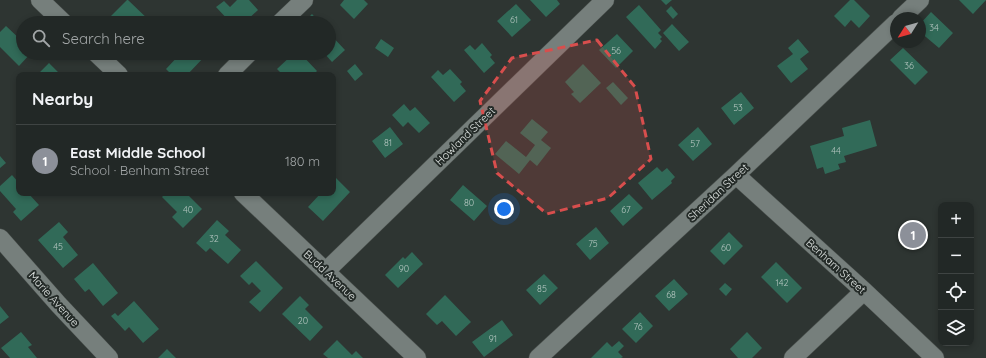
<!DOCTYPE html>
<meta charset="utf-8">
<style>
:root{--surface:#222826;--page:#2e3432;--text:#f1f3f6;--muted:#a2a6a7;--line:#3f4443;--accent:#8c9099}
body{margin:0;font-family:Quicksand,sans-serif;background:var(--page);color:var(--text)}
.controls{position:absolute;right:12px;bottom:12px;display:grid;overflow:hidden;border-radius:8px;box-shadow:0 2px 6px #0003}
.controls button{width:36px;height:36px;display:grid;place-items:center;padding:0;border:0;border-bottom:1px solid var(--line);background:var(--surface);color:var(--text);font:20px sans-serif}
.compass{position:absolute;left:890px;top:12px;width:36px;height:36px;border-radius:50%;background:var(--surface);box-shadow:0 2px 6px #0003;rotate:233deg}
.you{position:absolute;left:504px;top:209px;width:14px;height:14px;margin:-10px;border:3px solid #fff;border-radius:50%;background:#1a73e8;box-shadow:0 0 0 6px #1a73e833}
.badge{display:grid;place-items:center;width:26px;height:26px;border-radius:50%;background:var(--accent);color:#fff;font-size:13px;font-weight:700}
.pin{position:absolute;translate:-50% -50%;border:2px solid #fff;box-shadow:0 1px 4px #0006}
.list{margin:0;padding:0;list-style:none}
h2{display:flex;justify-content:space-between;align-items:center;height:52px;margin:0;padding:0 16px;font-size:17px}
h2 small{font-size:13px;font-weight:400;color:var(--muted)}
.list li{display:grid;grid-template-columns:26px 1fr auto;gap:12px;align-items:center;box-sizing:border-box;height:72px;padding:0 16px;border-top:1px solid var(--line)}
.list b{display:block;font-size:15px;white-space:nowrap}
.list p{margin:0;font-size:13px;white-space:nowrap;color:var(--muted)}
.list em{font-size:13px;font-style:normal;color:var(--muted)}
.icon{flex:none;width:22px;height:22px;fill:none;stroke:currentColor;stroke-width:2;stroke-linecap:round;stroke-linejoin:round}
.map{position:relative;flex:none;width:986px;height:358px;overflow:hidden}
.search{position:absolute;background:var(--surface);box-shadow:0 2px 6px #0003;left:16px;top:16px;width:320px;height:44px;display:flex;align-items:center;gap:10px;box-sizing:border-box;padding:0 14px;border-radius:22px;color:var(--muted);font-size:15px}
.panel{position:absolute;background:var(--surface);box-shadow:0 2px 6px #0003;left:16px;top:72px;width:320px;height:124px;border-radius:8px}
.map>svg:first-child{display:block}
</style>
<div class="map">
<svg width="986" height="358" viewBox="0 0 986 358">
<rect width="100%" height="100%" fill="#2e3532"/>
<!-- building -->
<path fill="#316a58" d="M127,0h1l24,23h-36l-6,-6z
M237,0h12l9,10 -14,13h-13l-15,-16 8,-6 6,6z
M344,0h20l4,4 -14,15 -14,-14z
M530,0h27l3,4 -14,13z
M661,0h11l-6,5z
M850,0h4l16,16 -11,12 -8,-8 -6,7 -11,-11z
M959,0h27l-13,14z
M516,4l15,16 -19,17 -15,-16z
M639,5l22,25 -3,3 4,4 -2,2 2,2 -7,8 -29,-32z
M671,6l7,8 -5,5 -7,-8z
M931,12l22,21 -14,15 -19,-16v-8z
M312,14l8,9h-17z
M672,24l17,18 -10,9 -16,-18z
M6,26l16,15 1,-1v13h8l-12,13 -19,-19v-15z
M329,33l16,17 -13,12 -8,-9h5z
M617,34l16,17 -17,17 -17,-18z
M381,39l13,9 -6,9 -13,-9z
M798,39l11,13 -9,7 8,10 -17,14 -14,-17 16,-12 -5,-6z
M482,43l10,12 -2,2 5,6 -11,10 -20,-23 6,-5 5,5z
M903,48l25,24 -13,13 -25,-25z
M181,53h23l2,2 -19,20h-15l-6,-6z
M294,53h6l17,18 -4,4h-30l-6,-6z
M49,63l12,12h-24z
M355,64l8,10 -8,7 -8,-10z
M583,64l18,19 -21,20 -9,-9 3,-2 -9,-10z
M450,69l12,13 -2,2 6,7 -12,11 -23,-25 7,-7 5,5z
M613,82l15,16 -7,7 -15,-17z
M741,92l13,16 -20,17 -13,-17z
M404,104l6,7 5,-4 15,16 -11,10 -11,-11 -5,5 -11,-12z
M532,119l16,13 -7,8 10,8 -14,18 -7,-6 -11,14 -24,-20 11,-13 20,16 9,-12 -15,-12z
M870,120l7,26 -33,10 2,6 -8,2 2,5 -15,5 -2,-7 -6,2 -7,-23 34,-10 -2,-8z
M390,127l13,17 -18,14 -13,-17z
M698,127l14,17 -19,17 -15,-16z
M0,156l6,7 -6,5z
M657,167l5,5 5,-4 8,9 -4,4 1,2 -20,17 -14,-17z
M12,175l7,8v10h9l11,12 -18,16 -8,-9 3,-3 -16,-18v-5z
M336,178l14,14 -27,29 -15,-14 13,-14h12v-12z
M463,185l24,21 -13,15 -24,-21z
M166,193h20l16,16 -19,19 -11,-11 5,-5 -15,-15z
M629,194l14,14 -20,18 -13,-15z
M217,220l12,11 -4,4 16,15 -13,14 -18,-16 -4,4 -10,-9z
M59,222l9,10 -5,5 15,18 -15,13 -25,-28z
M596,227l13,16 -19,17 -14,-16z
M729,232l14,14 -19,19 -14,-14z
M412,252l11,12 -25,24 -13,-13 18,-18 2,2z
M256,261l27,27 -23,24 -11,-10 12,-11 -9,-9 -3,3 -9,-9z
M776,262l26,26 -15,15 -26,-26z
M93,263l25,30 -15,13 -14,-17 -4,3 -11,-13z
M544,274l14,14 -18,17 -14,-15z
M674,279l14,15 -19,17 -14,-15z
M725,283l7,6 -6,7 -7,-7z
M445,295l26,27 -15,14 -14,-15 -5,4 -11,-11z
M300,296l9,9 -4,4 18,18 -13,14 -28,-27z
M134,301l25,28 -16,14 -14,-16 -4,4 -14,-15 4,-3 3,3z
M0,306l9,11 -9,7z
M640,312l13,14 -17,17 -14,-14z
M502,320l11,15 -29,22 -12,-15z
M21,332l11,13 -4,2 9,11h-27l-9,-10z
M747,332l15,16 -10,10h-14l-8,-9z
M337,340l15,15 4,-4 7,7h-35l-5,-4z
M619,341l5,5 -6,6 5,5 -2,1h-30l16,-16 5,5z
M167,349l9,9h-18z"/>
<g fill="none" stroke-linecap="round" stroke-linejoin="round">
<!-- minor casing -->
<g stroke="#4b514e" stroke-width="19">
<path id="minor" d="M40,0l24,23
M901,18l19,-18
M280,23l24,-23
M96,53l23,22
M227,75l22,-22
M736,175l128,116 71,67
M243,193l174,165
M0,238l59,67 50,53
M326,271l279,-271
M538,358l198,-183 160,-152
M793,358l71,-67"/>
</g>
<!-- minor -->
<use href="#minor" stroke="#767f7c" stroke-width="18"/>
</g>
<!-- marked area -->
<path fill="#d84e4d" fill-opacity="0.2" stroke="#d84e4d" stroke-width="3" stroke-dasharray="8 5" stroke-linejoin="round" d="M597,40l38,47 16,72 -43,39 -61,16 -50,-41 -17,-72 32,-43z"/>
<g text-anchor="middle" stroke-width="4" stroke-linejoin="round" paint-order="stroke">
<!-- number labels -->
<g font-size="9" fill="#b4c6c0">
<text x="514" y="23">61</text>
<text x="934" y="31">34</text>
<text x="616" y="54">56</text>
<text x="909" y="69">36</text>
<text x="738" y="111">53</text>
<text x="388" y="146">81</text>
<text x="695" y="147">57</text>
<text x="836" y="154">44</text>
<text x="469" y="206">80</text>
<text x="188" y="213">40</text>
<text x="626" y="213">67</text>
<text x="214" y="242">32</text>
<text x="593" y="247">75</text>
<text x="58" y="250">45</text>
<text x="726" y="251">60</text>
<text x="404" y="272">90</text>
<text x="782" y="286">142</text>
<text x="542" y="292">85</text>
<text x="671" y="298">68</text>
<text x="303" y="324">20</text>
<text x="638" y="330">76</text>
<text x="493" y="342">91</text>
</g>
<!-- street labels -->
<g font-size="11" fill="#e0e5e3" stroke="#242b28">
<text transform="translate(465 136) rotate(-44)" y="4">Howland Street</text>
<text transform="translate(718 192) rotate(-43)" y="4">Sheridan Street</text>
<text transform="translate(836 266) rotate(42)" y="4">Benham Street</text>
<text transform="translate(330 275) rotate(43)" y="4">Budd Avenue</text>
<text transform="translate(54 299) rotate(48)" y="4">Marie Avenue</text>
</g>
</g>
</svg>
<div class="controls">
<button>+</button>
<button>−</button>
<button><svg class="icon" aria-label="locate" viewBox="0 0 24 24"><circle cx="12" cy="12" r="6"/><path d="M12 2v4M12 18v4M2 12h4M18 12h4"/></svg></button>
<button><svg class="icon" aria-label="layers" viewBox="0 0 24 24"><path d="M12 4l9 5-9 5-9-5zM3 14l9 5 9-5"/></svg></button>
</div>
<svg class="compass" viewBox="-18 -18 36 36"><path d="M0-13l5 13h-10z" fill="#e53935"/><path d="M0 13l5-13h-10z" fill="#a2a6a7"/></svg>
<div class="you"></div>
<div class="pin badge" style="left:913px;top:235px">1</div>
<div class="search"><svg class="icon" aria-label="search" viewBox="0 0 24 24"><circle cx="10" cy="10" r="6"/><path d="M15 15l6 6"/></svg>Search here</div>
<section class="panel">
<h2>Nearby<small></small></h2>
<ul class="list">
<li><span class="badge">1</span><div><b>East Middle School</b><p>School · Benham Street</p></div><em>180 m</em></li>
</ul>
</section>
</div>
